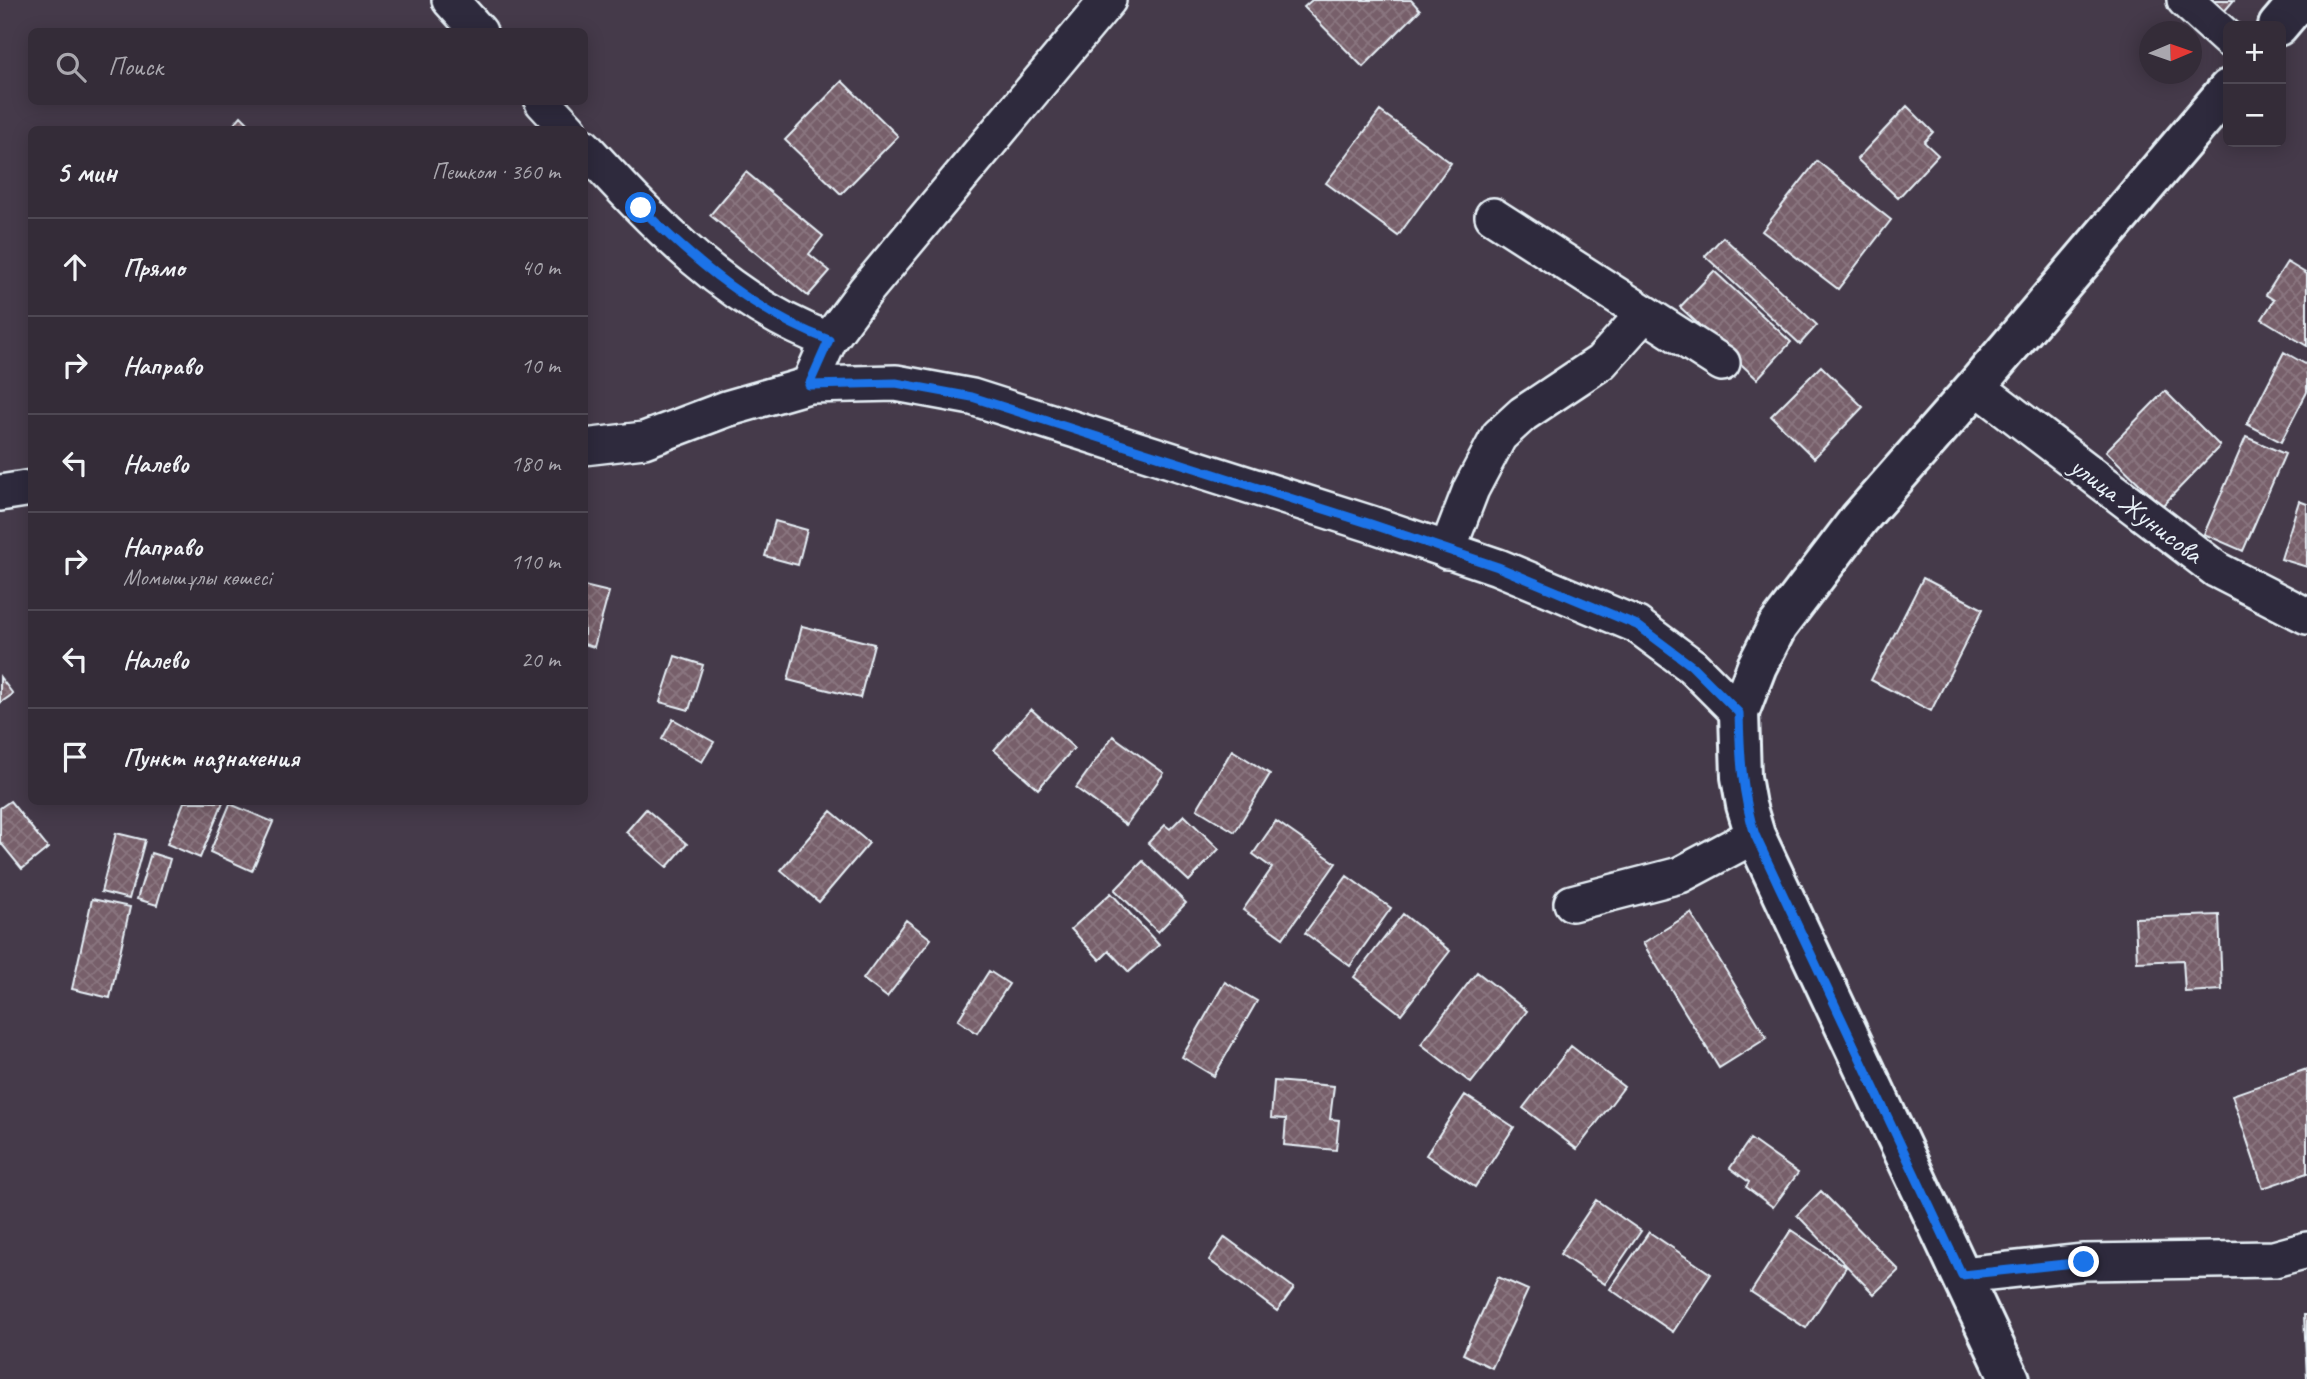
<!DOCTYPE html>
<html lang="ru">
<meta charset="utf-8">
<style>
:root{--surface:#342c38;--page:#3c3440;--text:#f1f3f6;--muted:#a9a7ae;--line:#4e4853}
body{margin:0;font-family:Caveat,sans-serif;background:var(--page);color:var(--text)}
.controls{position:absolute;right:21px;top:21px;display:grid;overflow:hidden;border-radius:10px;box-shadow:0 4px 18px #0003}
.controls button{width:63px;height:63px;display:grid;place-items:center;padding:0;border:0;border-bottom:2px solid var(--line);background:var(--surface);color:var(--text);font:35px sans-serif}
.compass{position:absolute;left:2139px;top:21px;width:63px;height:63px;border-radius:50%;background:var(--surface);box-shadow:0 4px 18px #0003;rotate:88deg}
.stop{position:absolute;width:21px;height:21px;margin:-16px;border:5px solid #1a73e8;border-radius:50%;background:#fff}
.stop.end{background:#1a73e8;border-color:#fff;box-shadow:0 2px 7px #0008}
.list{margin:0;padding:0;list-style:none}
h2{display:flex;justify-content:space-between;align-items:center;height:91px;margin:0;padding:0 28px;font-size:30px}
h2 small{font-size:23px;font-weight:400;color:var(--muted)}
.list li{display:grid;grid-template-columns:46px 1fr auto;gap:21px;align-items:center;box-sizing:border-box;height:98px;padding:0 28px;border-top:2px solid var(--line)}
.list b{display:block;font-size:26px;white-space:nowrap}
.list p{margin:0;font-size:23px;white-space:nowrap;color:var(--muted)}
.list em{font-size:23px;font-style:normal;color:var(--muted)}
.icon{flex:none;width:38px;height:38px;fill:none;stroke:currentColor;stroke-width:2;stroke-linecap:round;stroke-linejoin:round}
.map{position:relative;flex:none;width:2307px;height:1379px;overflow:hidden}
.search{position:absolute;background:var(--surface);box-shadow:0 4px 18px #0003;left:28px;top:28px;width:560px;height:77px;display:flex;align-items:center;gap:18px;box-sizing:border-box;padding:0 24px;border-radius:10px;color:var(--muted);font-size:26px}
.panel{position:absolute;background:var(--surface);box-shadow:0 4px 18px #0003;left:28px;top:126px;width:560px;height:679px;border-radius:10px}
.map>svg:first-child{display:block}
</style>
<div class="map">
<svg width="2307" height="1379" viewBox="0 0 2307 1379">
<defs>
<pattern id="building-cross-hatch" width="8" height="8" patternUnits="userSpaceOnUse" patternTransform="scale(1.75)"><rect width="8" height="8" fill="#775f6a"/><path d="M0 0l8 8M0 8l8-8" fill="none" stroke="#8a7680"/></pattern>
</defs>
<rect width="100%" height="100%" fill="#453a4a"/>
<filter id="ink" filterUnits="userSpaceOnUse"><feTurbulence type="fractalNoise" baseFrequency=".0143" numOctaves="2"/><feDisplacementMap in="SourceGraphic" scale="14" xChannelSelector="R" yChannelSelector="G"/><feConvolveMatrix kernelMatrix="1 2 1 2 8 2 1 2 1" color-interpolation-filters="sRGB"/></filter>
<g filter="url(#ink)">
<!-- building -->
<path fill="url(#building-cross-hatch)" stroke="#e8f1f8" stroke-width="2" d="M1312,0h99l9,10 -57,57 -59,-60z
M2209,0h25l-11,13z
M842,81l56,55 -57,58 -56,-54z
M1907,106l26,26 -9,10 14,13 -40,43 -41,-39z
M1380,111l71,52 -53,73 -72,-53z
M241,116l14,14h-26z
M1817,161l74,59 -53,69 -76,-58z
M746,172l77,64 -14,18 21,17 -22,25 -98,-81z
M1723,237l94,88 -17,19 -95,-88z
M2287,262l20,12v72l-45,-27 12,-19 -8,-5z
M1714,271l77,71 -34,37 -77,-72z
M2284,352l23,13v27l-26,50 -34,-18z
M1821,366l42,41 -49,51 -43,-42z
M2165,391l55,55 -58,60 -56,-55z
M2246,437l39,17 -42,97 -39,-17z
M2299,501l8,3v63l-26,-8z
M775,521l32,9 -9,35 -33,-9z
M1923,578l60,31 -52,102 -60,-31z
M584,586l25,6 -15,55 -10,-3z
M802,626l72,18 -14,54 -72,-18z
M675,656l28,9 -14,45 -29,-8z
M0,677l13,17 -13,9z
M1031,709l43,39 -36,41 -44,-39z
M673,719l41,23 -12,20 -40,-23z
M1113,736l51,37 -38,52 -50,-37z
M1232,750l38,24 -35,58 -38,-23z
M10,801l38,47 -26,21 -22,-27v-34z
M184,802h39l-23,56 -33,-14z
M230,804l43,18 -21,49 -42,-19z
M646,809l41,35 -20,23 -41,-35z
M831,811l38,32 -50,59 -38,-32z
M1184,815l35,34 -30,32 -41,-38 17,-18 5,4z
M1276,821l60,42 -53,75 -40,-28 29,-42 -19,-14z
M116,833l29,7 -16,59 -28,-7z
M151,853l19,6 -13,46 -20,-6z
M1143,861l43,42 -28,29 -43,-42z
M1347,876l44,32 -41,58 -45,-33z
M1111,893l48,52 -30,27 -20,-21 -9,9 -29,-31z
M92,899l38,8 -20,91 -38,-9z
M1691,913l76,125 -48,30 -76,-125z
M1403,914l47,37 -49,63 -47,-37z
M2219,915l3,75 -37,2 -2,-32 -46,2 -2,-44z
M906,920l25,19 -44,58 -24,-18z
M989,971l20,13 -32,49 -19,-13z
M1477,972l50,39 -56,72 -50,-39z
M1225,982l32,19 -43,75 -32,-19z
M1571,1046l53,41 -47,62 -54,-41z
M2307,1069v104l-44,15 -31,-93z
M1274,1081l60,5 -4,33 9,1 -3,30 -52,-5 2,-26 -15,-1z
M1465,1095l49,32 -39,60 -49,-32z
M1750,1139l48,34 -25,34 -27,-20 3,-5 -19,-14z
M1821,1191l78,79 -25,24 -77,-79z
M1596,1200l45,31 -36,53 -45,-30z
M1791,1230l55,37 -40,61 -55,-36z
M1649,1232l62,42 -38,58 -63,-43z
M1225,1237l69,51 -17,23 -68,-51z
M1498,1277l30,13 -36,78 -29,-14z
M2304,1315h3v64z"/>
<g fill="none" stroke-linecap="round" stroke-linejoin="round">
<!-- minor casing -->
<g stroke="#e8f1f8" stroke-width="40">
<path id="minor" d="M450,0l29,32
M2185,0l43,39
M543,102l26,28
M584,147c71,77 145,157 245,193
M1493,216l229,147
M809,385l20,-45 37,-50 242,-290
M1976,386l241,184 90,46
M584,447l60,-7 82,-31 83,-24 87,-2 76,14 399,127 127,43 139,58 55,41 47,47
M0,493l32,-5
M1447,551l24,-62 28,-53 24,-22 78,-52 43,-48
M1572,903l108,-28 75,-40
M1962,1275l122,-13 190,-3 33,-9"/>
</g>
<!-- secondary casing -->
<g stroke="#e8f1f8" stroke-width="44">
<path id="secondary" d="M2278,26l22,-26
M2010,1379l-255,-544 -9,-30 -5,-28 -2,-64 18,-47 20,-39 82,-108 117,-133 252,-297"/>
</g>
<!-- minor -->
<use href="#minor" stroke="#2f2a3d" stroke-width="35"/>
<!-- secondary -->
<use href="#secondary" stroke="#2f2a3d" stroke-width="38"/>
</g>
</g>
<g fill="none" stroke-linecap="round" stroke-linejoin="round" filter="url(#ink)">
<!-- route -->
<path stroke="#1a73e8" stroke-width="9" d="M641,208c54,54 116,106 188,132l-20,45 87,-2 76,14 399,127 127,43 139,58 55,41 47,47c1,43 3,81 16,122l207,440 122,-13"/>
</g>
<g text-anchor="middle" stroke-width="6" stroke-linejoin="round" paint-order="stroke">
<!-- street labels -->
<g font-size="28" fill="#e8f1f8" stroke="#2f2a3d">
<text transform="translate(2137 509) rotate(37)" y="10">улица Жунисова</text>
</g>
</g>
</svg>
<div class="controls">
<button>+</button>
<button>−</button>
</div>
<svg class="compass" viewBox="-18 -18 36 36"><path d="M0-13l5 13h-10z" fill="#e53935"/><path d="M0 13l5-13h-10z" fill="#a9a7ae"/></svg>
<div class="stop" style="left:641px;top:208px"></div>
<div class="stop end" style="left:2084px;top:1262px"></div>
<div class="search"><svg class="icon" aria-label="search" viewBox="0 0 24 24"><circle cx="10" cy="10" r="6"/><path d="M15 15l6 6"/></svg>Поиск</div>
<section class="panel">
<h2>5 мин<small>Пешком · 360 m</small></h2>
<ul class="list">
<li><svg class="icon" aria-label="ahead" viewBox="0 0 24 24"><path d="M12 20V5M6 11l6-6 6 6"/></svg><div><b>Прямо</b></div><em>40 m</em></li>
<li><svg class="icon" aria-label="right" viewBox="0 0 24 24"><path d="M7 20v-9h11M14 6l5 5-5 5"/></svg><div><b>Направо</b></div><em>10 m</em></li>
<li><svg class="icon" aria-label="left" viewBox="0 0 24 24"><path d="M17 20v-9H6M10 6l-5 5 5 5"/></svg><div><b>Налево</b></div><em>180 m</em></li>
<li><svg class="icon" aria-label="right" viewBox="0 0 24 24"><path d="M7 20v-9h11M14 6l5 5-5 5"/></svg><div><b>Направо</b><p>Момышұлы көшесі</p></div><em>110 m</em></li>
<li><svg class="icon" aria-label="left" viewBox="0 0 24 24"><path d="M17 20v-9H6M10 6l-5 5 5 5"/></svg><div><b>Налево</b></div><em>20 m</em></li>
<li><svg class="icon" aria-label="arrive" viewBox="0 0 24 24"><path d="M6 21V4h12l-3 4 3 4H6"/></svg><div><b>Пункт назначения</b></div></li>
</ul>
</section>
</div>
